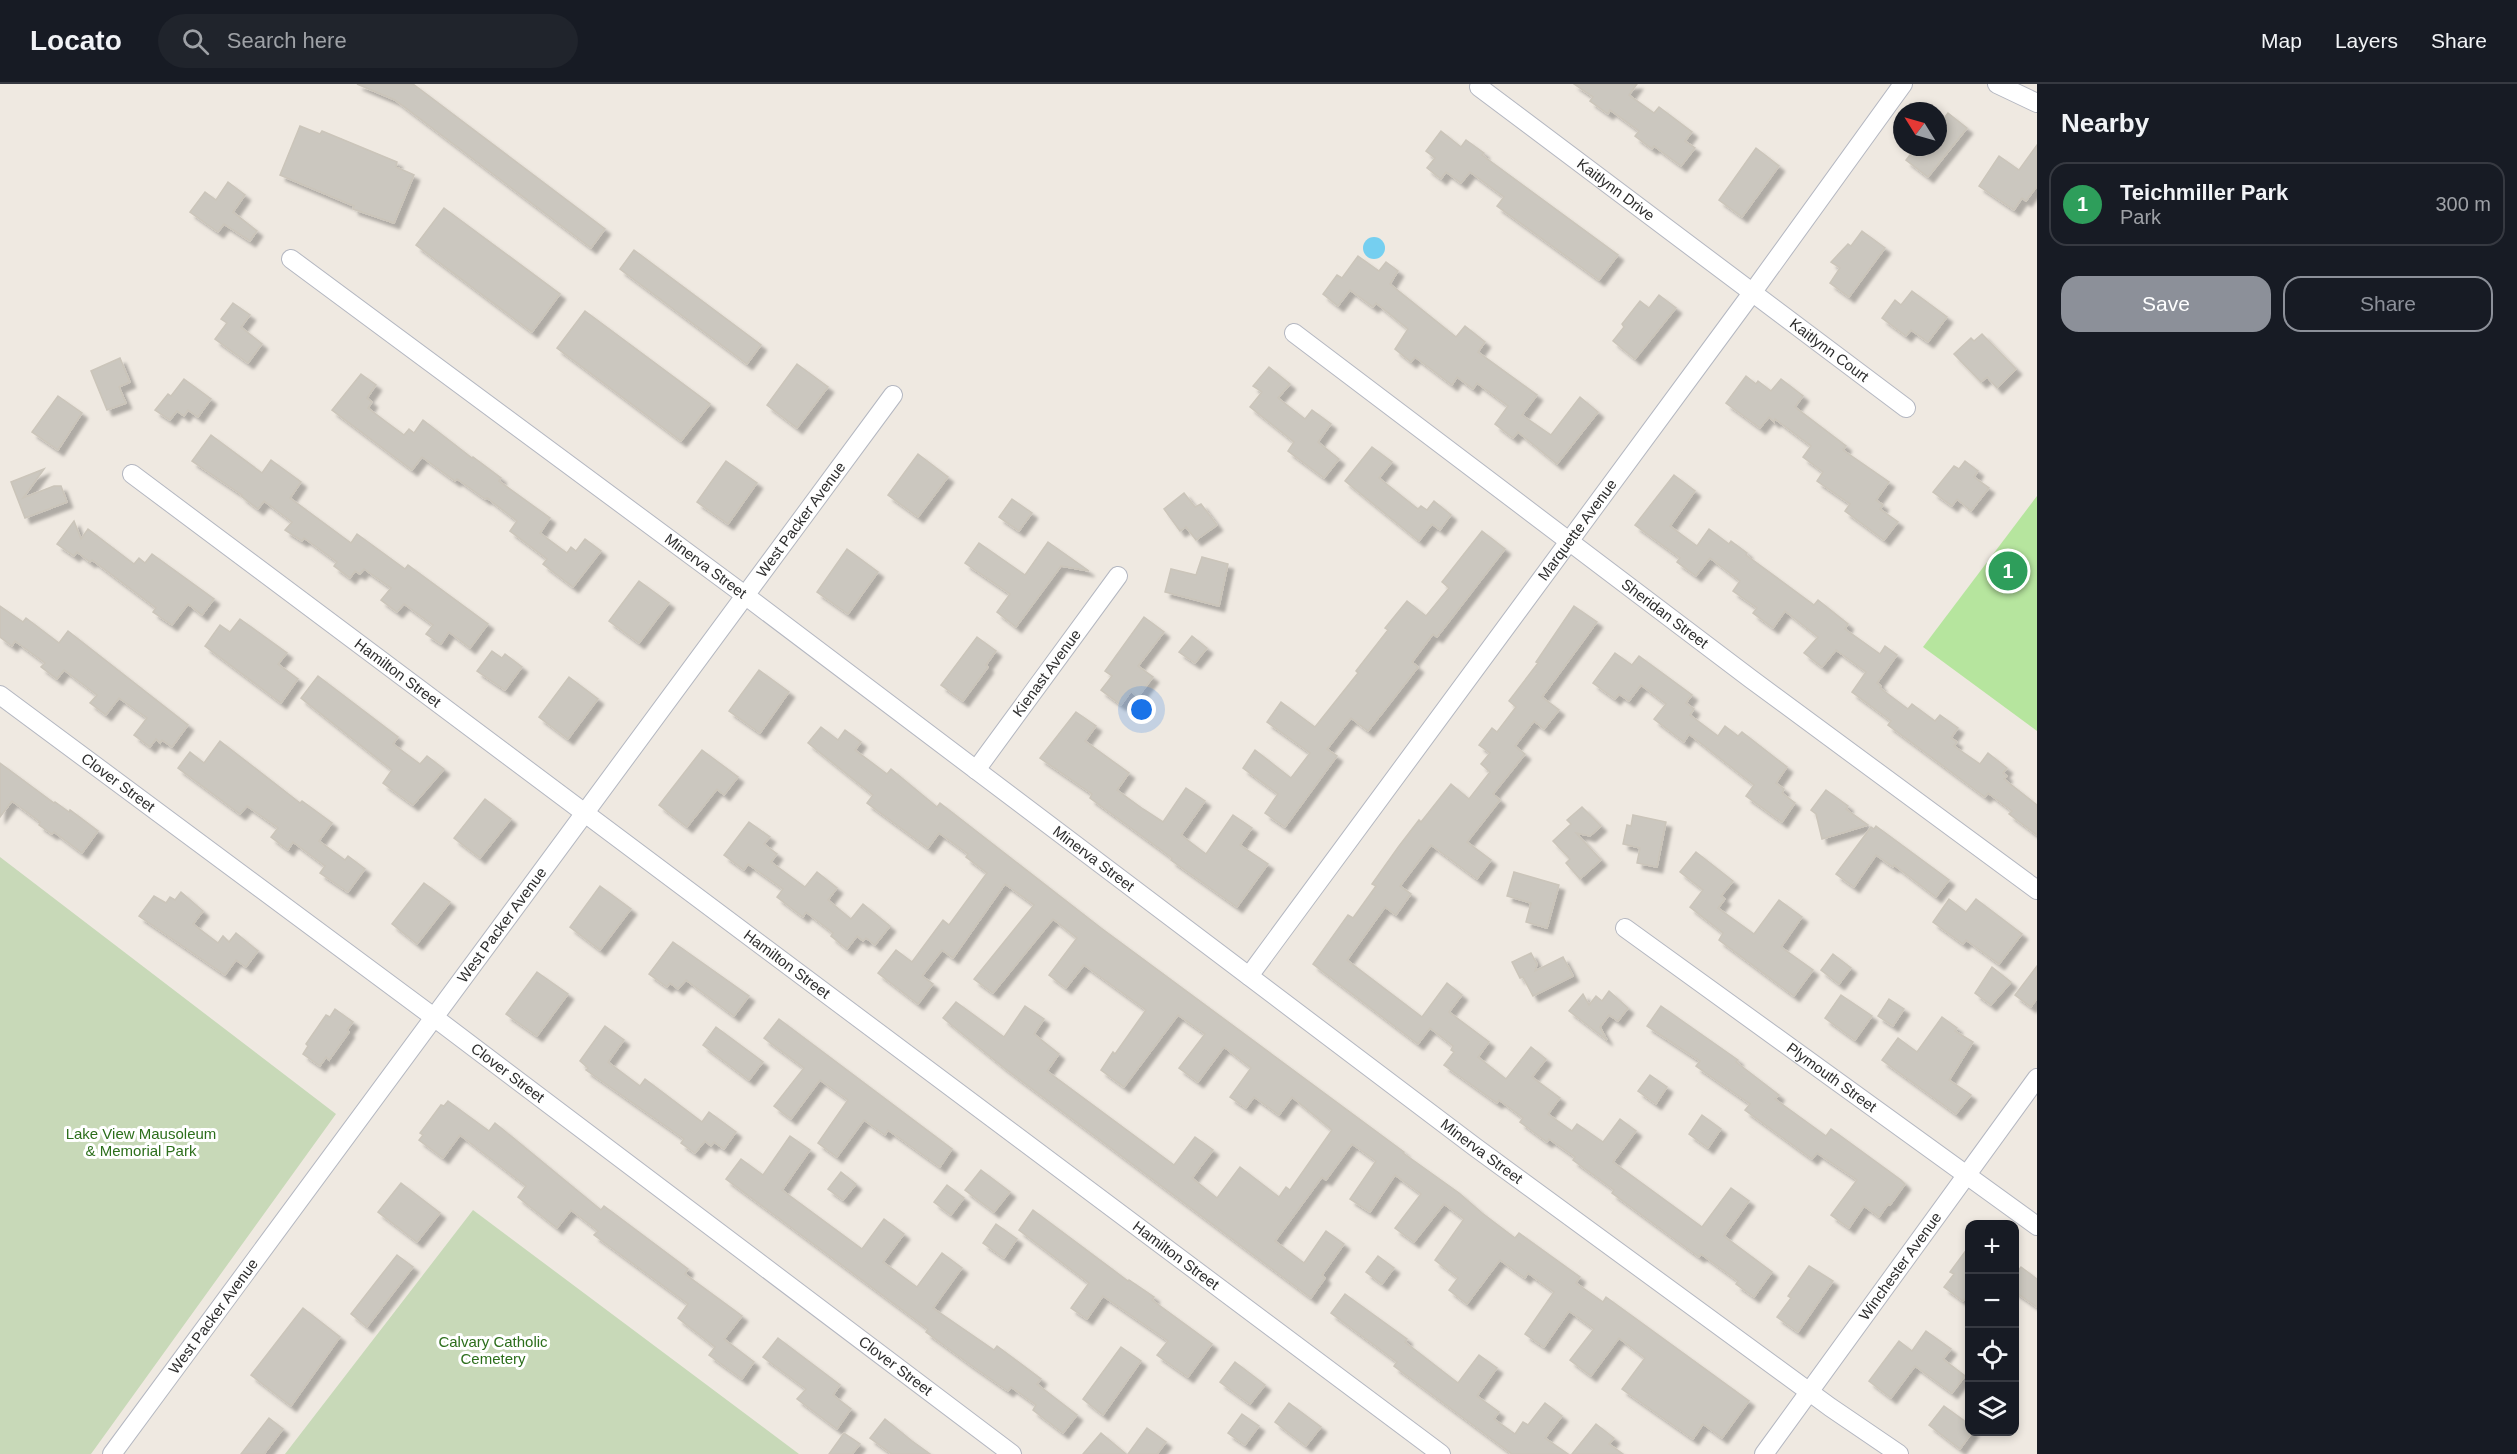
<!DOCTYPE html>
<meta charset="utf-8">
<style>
:root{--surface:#171b24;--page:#20242c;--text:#f1f3f6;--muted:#9ea1a6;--line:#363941;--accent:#8c9099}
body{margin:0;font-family:Arial,sans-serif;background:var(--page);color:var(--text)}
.controls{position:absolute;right:18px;bottom:18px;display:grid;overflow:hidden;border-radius:12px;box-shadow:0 3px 9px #0003}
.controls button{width:54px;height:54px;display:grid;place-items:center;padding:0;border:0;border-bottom:2px solid var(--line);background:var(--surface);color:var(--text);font:30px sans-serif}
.compass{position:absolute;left:1893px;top:18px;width:54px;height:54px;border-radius:50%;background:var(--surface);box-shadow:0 3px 9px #0003;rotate:307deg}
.you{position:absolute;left:1142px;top:626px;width:21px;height:21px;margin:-15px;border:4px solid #fff;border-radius:50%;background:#1a73e8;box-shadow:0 0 0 9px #1a73e833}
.badge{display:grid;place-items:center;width:39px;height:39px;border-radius:50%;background:var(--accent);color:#fff;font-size:20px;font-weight:700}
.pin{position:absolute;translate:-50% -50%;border:3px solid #fff;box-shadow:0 2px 6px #0006}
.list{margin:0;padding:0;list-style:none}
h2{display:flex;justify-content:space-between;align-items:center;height:78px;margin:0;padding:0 24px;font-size:26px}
h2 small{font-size:20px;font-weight:400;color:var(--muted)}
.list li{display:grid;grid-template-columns:39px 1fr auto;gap:18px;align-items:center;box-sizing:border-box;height:84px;margin:0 12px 12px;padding:0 12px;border:2px solid var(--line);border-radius:18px}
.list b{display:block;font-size:22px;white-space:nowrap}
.list p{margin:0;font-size:20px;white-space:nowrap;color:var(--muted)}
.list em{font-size:20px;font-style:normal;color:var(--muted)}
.actions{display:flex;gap:12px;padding:18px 24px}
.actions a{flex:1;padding:14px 0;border:2px solid var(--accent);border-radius:18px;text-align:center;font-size:21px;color:var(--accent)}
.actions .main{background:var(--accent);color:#fff}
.icon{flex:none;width:33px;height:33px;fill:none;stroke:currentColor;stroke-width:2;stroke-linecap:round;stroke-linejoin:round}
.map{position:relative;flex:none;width:2037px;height:1370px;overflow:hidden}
header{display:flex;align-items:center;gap:36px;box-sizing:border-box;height:84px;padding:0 30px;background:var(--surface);border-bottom:2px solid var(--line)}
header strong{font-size:28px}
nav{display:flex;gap:33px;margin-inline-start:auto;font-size:21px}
.search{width:420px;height:54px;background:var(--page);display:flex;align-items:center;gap:15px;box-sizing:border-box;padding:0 21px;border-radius:33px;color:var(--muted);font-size:22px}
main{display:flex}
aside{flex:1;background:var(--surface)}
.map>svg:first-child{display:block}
</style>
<header>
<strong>Locato</strong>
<div class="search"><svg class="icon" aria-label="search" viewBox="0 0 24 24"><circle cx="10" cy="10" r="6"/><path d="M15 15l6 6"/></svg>Search here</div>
<nav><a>Map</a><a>Layers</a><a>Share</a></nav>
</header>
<main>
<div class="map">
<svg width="2037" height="1370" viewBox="0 0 2037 1370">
<defs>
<filter id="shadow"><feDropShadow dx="5.5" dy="5.5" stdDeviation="1.5" flood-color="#0004"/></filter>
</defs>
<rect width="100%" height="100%" fill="#efe9e1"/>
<!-- green -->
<path fill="#b6e59e" d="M2037,412v235l-114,-84z"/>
<!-- cemetery -->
<path fill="#c8d9b8" d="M0,773l336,257 -245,340h-91z
M473,1126l326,244h-514z"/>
<!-- water -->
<path fill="#75cff0" d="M1363 164a11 11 0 1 1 22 0a11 11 0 1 1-22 0Z"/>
<!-- building -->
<path fill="#cbc7bf" stroke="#cbc5ba" stroke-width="1.5" filter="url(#shadow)" d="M357,0h56l192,145 -14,19 -196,-148z
M1574,0h63l-8,11 25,18 5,-6 33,25 -7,9 10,7 -14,18 -27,-20 -2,3 -17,-13 4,-5 -29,-21 -2,4 -18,-13 3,-4z
M1948,29l19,15 -39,49 -22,-17 10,-13h22v-21z
M300,42l20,8 2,-3 75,31 -1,5 18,8 -20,48 -41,-14 1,-3 -74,-31z
M1441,47l20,16 5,-7 18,13 -2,2 136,100 -19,25 -102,-74 7,-9 -34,-25 -9,11 -15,-11 -5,7 -14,-11 8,-10 -9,-7z
M2037,61v41l-11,15 -4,-3 -8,12 -35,-24 20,-30 20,14z
M1756,64l23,18 -37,51 -23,-17z
M228,98l17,13 -12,17 24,19 -7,10 -26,-17 -6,8 -28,-20 15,-20 11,8z
M444,124l116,86 -28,38 -116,-87z
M1862,147l23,17 -36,49 -19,-14 10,-15 -9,-6 17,-18 3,2z
M634,166l127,95 -14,19 -127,-95z
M1358,172l21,15 7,-9 12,9 -8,13 66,53 9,-11 20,16 -7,10 59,43 -15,20 29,20 29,-38 18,15 -41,52 -39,-32 -5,6 -18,-14 13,-18 -31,-23 -4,6 -16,-12 -5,8 -37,-28 -4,5 -16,-13 13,-20 -32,-26 -3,4 -23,-17 -12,16 -15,-12 14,-19 5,3z
M1912,207l35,26 -19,25 -17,-12 -5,6 -24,-18 13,-18 6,5z
M1659,211l17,13 -41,51 -22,-18 11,-14 -2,-3 18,-23 9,7z
M233,219l17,12 -9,12 21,17 -14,19 -33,-24 12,-16 -6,-4z
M585,227l125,93 -29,37 -124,-93z
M1982,250l34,35 -19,19 -10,-11 -6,5 -27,-28 17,-16 3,3z
M120,274l10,24 -11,5 7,16 -19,7 -16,-39z
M797,280l31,23 -31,41 -30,-23z
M1269,283l21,17 -12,14 27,21 7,-9 19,14 -13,18 21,17 -15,19 -36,-27 6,-9 -44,-35 12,-15 -9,-6z
M361,290l15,11 -9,13 5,4 -4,6 17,13 19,14 5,-6 5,4 9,-13 49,38 1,-1 28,21 -2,3 51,37 -10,15 27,20 4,-6 5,4 9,-12 16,12 -28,36 -30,-23 4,-5 -37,-28 7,-10 -30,-23 -2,1 -28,-20 -2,2 -33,-24 -10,13 -80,-60z
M1746,292l10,8 2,-3 13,10 10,-12 22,17 -8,11 51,39 -3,4 46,32 -13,18 7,5 -3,4 18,13 -14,18 -39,-29 5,-7 -33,-23 6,-9 -20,-15 8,-11 -36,-27 -1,3 -5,-5 -9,11 -34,-25z
M184,295l27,20 -13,18 -10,-7 -4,6 -7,-5 -7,9 -15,-10 13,-16 3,2z
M58,312l24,17 -24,37 -26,-18z
M211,351l51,38 9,-13 30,22 -11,16 61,45 6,-9 48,35 3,-4 80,59 -18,24 -21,-16 -8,12 -15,-10 7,-9 -29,-21 -7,8 -16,-12 10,-12 -27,-19 -4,5 -5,-3 -5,7 -16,-12 3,-4 -33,-24 -2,3 -17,-11 7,-8 -28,-21 -6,8 -17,-13 1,-1 -50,-34z
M1372,363l20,15 -13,16 39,31 3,-3 6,4 7,-9 17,14 -11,15 -8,-6 -13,17 -74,-60z
M918,370l30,23 -30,40 -30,-22z
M726,377l31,22 -29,41 -31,-22z
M1965,377l13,10 -4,6 15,11 -18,23 -14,-12 -5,7 -19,-14 21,-26 5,3z
M44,385l-21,29 31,-12h7l6,16 -42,16 -14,-36z
M1674,391l21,16 -25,35 27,20 12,-17 20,15 2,-3 16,12 -1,2 68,50 4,-5 30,24 -3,5 35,25 5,-8 12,9 -20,28 4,3 -1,2 28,21 4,-5 23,17 5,-6 18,13 -7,10 6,4 -3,4 26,18 8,-11 19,15 -4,5 4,3 -3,3 33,26v30l-28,-21 3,-3 -24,-18 -3,4 -97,-72 3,-4 -39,-29 14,-20 -30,-22 -14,17 -18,-14 14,-16 -33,-26 -12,17 -20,-15 4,-5 -24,-17 7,-10 -30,-23 -14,18 -19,-14 3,-4 -45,-33z
M1184,409l11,14 6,-3 16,21 -21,15 -10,-13 -6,4 -16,-22z
M1012,415l20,14 -13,18 -20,-14z
M74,437l7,18 7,-10 46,35 5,-6 6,5 7,-9 62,45 -12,16 -14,-11 -16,21 -19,-13 3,-4 -64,-48 -2,2 -13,-10 -3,4 -17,-12z
M1482,447l23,18 -68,88 -4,-3 -21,28 6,5 -35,45 -15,19 -17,-13 -24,31 10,7 -52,71 -20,-14 13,-19 -35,-26 12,-18 36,28 19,-25 -43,-31 14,-20 34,25 43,-54 -2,-2 32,-41 -3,-2 22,-27 19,15 23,-28 -7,-6z
M1048,458l41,29 -28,-5 -45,61 -19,-15 13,-18 -45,-31 14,-20 46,32z
M847,465l31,23 -30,42 -31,-22z
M1202,473l26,7 -9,42 -54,-14 6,-23 25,6z
M639,497l30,22 -30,40 -30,-22z
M0,522l23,16 3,-4 33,25 9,-12 120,94 -16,22 -10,-7 -2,3 -4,-4 -6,8 -16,-12 13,-17 -28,-20 -13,17 -16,-12 7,-8 -33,-25 -7,9 -16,-12 4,-4 -30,-22 -3,5 -12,-9z
M1574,522l23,16 -55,75 17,13 -15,19 -10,-8 -19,25 10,8 -32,40 7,6 -33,42 24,18 -14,19 -46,-34 -31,41 11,8 -15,21 -11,-8 -38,53 75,57 25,-34 15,12 -13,17 40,30 -11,15 28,22 25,-32 15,12 -14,18 28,21 -12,16 24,17 5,-7 26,18 17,-23 16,12 -23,31 89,65 29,-39 18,13 -25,35 48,36 -18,25 -18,-13 2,-3 -37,-27 -2,3 -87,-64 2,-3 -41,-30 2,-3 -26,-18 -2,3 -27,-20 3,-4 -24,-18 -2,3 -53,-38 10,-13 -3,-2 2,-4 -23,-18 -12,16 -105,-80 35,-49 5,3 23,-32 -4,-2 27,-38 20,-26 2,2 30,-38 18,15 21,-27 -9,-8 9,-11 -11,-8 13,-17 5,4 19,-25 -7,-6 29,-38 -2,-1z
M1144,533l20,15 -26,34 15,11 -15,20 -7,-6 -10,14 -20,-15 11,-14 -7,-5z
M240,535l47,34 -9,11 20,15 -17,24 -76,-57 15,-21 10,7z
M1192,552l15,12 -12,15 -16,-11z
M977,553l19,14 -10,14 2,2 -25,34 -22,-16z
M492,567l10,7 3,-4 17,13 -17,23 -28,-19z
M1615,569l17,12 7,-9 53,39 -6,8 8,6 -4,6 28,21 7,-10 13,10 4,-4 45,35 -11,16 8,6 -2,4 13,10 -13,19 -36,-26 8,-11 -65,-51 -5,8 -30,-23 12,-15 -25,-19 -12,16 -10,-7 -4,5 -22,-16z
M759,586l30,22 -29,41 -31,-22z
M318,592l80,61 -5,7 27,20 7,-8 17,13 -31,36 -30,-22 9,-13 -91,-72z
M569,593l29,22 -30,40 -29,-22z
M1076,628l20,14 -11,15 44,32 -12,17 26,19 20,13 23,-34 19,13 -24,34 25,19 27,-39 19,13 -12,17 28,19 -31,43 -66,-47 1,-2 -82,-60 2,-4 -52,-36z
M821,643l17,13 7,-10 16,12 -6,8 32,24 4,-5 46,38 3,-4 161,125 303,224 -1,1 56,40 23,20 33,25 4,-5 61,44 -4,6 27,19 3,-5 143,104 -27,37 -19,-14 -10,15 -71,-50 23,-31 -26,-20 -28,38 -21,-16 24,-31 -25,-18 -25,36 -19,-13 29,-42 -26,-19 -3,5 -25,-18 -33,44 -18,-14 9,-12 -23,-18 29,-41 -20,-15 -30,38 -19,-14 26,-34 -26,-19 -25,37 -20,-13 26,-38 -24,-17 -26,36 -4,-3 -47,64 29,22 22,-32 18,13 -22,31 3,3 -14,20 -308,-231 -60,-49 13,-16 48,35 21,-31 19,13 -10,15 25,20 -12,17 127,94 21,-28 18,13 -21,28 25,20 23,-31 39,30 7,-10 4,3 42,-60 -40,-33 -13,18 -25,-18 -8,11 -16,-11 21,-29 -27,-21 -26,35 -19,-14 26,-34 -27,-19 -54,72 -23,-17 12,-18 2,2 31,-44 -62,-45 -18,23 -17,-13 28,-37 -24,-19 -60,74 -19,-14 60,-74 -29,-21 -52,74 -11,-8 -20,26 11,8 -15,20 -40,-31 18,-23 16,12 31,-42 6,5 38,-52 -21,-16 2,-3 -29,-21 -11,15 -61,-45 6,-8 -65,-52z
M220,657l80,62 2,-2 30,22 -13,18 26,19 3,-4 17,13 -17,23 -28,-19 5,-7 -32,-24 -5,8 -17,-13 7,-9 -31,-22 -7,8 -62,-46 12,-16 14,11z
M702,666l36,27 -14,18 -7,-6 -30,38 -28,-22z
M0,679l54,40 1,-1 14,10 1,-2 28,21 -16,22 -28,-21 -2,2 -13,-9 1,-3 -28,-21 -12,16z
M1826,706l22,16 -2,3 22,16 -46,14 -6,-25 -5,-4z
M485,715l26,20 -31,39 -26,-20z
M1582,723l19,19 -11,10 -14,-3 25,27 -21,19 -14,-16 4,-4 -17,-18 18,-17 -4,-4z
M1633,731l33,7 -9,45 -20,-4 3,-15 -17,-4 4,-19 4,1z
M749,738l21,15 -6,7 13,10 -6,8 34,25 12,-15 20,16 -9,12 23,19 12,-15 27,22 -15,19 -9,-7 -3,3 -6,-5 -10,13 -16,-13 2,-3 -27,-21 -3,5 -26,-20 6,-8 -35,-25 -4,6 -20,-15z
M1876,742l73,54 -13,17 -42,-32 -1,2 -17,-12 -22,32 -18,-13 35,-47 3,2z
M1696,768l37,29 -12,15 4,3 -7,9 36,26 25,-34 23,17 -21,30 32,23 -19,26 -75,-56 4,-7 -33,-26 13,-17 -23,-18z
M1514,788l45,13 -12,43 -21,-6 5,-19 -24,-7z
M424,799l26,19 -33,42 -25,-20z
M600,802l31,23 -31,41 -30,-23z
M181,808l22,19 -10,13 25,19 5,-7 6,6 7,-9 22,18 -12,16 -10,-7 -11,15 -86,-59 15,-20 12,7 4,-6 5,3z
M1949,815l17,13 10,-13 46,35 -23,30 -33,-24 -3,4 -30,-22z
M673,858l76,54 -15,20 -48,-36 -8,9 -8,-6 -3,4 -18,-13z
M1531,869l6,11 -2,7 28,-14 10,19 -40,20 -10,-19 -3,1 -8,-16z
M1833,870l18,14 -12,16 -18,-14z
M2037,882v32l-6,9 -16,-12z
M1992,883l19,15 -20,23 -16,-12z
M537,888l31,22 -31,42 -31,-22z
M1609,907l19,17 -10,13 -9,-6 -9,12 7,13 -38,-29 14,-17 6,11 7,-9 6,5z
M1841,911l31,21 -17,24 -30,-22z
M1889,915l15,10 -11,17 -15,-10z
M1661,922l77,54 -2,2 43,33 -4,4 51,37 5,-7 70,51 4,4 -15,21 -2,-1 -9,13 -15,-11 -15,22 -18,-13 26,-35 -40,-27 -5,6 -67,-49 5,-6 -54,-38 4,-5 -53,-35z
M335,925l18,13 -6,8 2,2 -20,28 -3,-3 -6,9 -17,-12 5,-8 -2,-2 20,-29 4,2z
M1942,933l15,11 -2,3 18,11 -24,38 22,15 -15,19 -74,-54 16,-22 19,14z
M779,935l173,130 -12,18 -52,-37 -3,5 -21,-15 -27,37 -19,-14 30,-43 -28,-20 -29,39 -17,-13 30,-38 -40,-30z
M605,942l19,14 -16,22 32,24 5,-7 57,43 7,-10 27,20 -12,17 -10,-7 -3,4 -6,-5 -10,12 -14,-10 3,-4 -98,-69 2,-2 -8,-7z
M716,943l47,35 -14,18 -46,-35z
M1650,991l17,12 -11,17 -18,-13z
M448,1017l41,30 6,-8 106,87 3,-4 84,63 -3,5 57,42 -18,23 30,23 -12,17 -33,-24 6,-8 -37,-29 10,-14 -94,-69 4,-4 -27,-21 -14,18 -39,-31 8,-11 -66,-51 -17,23 -24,-18 4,-5 -3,-2 21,-28 3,1z
M1702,1031l19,14 -13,19 -19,-14z
M790,1052l20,14 -28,40 80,59 22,-30 20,15 -21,28 34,25 25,-34 20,15 -29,40 61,42 3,-4 44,33 -4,5 40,31 -14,18 -30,-23 3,-5 -25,-18 -3,4 -40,-28 -42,-31 2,-3 -202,-150 15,-20 22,16z
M981,1086l29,22 -16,20 -29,-22z
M841,1088l15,12 -13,16 -15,-11z
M401,1099l39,30 -23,29 -39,-30z
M947,1101l17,13 -13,17 -17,-13z
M1033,1126l95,71 1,-1 25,17 -2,3 60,44 -24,33 -31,-22 11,-14 -65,-45 -16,23 -16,-11 18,-25 -70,-53z
M996,1140l21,15 -13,19 -21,-15z
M1970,1161v47l-7,9 -19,-14 10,-13 -4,-2z
M397,1171l16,12 -46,60 -16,-13z
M1378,1172l16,12 -12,16 -16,-12z
M1809,1182l24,15 -35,51 -21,-15 14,-19 -3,-2z
M2021,1183l16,12v28l-23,-16v-15z
M1345,1210l62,45 -2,3 53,41 21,-28 18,13 -20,28 22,16 -5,7 21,15 8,-12 5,3 17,-22 17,13 -17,22 23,16h-56l-118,-88 3,-4 -66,-49z
M303,1224l37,29 -49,69 -40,-31z
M1926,1247l25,18 -8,10 22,17 -13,17 -37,-27 -24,32 -22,-17 30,-40 13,10z
M778,1254l62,47 -7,10 18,14 -14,20 -40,-30 9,-10 -43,-32z
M1121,1263l20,14 -38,54 -20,-16z
M1235,1278l30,23 -15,19 -30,-22z
M1289,1319l32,24 -15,19 -31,-24z
M1944,1322l26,19v6h3l-13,18 -31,-24z
M1242,1330l17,12 -14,19 -17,-12z
M269,1334l14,11 -19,25h-23z
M885,1335l27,22 18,13h-38l-22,-16z
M1596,1340l18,14 -5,6 14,10h-51z
M1147,1344l19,14 -9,12h-29z
M844,1349l16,11 -8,10h-23z
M1101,1349l25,21h-43z"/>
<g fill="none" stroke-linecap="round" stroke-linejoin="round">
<!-- minor casing -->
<g stroke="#b4b7c1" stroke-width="20">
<g id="minor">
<path d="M1997,0l40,19"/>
<path id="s1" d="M1479,3l427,321"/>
<path id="s2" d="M291,175l455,337 729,551 355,260 69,47"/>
<path id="s3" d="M1294,249l457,346 286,211"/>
<path id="s4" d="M132,390l1309,980"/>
<path id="s5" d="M0,611l435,323 577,436"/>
<path id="s6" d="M976,686l142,-194"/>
<path id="s7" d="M1625,844l412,298"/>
<path id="s8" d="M1249,892l503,-683 151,-209"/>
<path id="s9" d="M112,1370l781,-1059"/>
<path id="s10" d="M1764,1370l273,-376"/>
</g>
</g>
<!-- minor -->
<use href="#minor" stroke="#fff" stroke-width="18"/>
</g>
<g text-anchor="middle" stroke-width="6" stroke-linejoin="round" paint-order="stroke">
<!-- street labels -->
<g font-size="15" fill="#2e2e2e" stroke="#fff">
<text dy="5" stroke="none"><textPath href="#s1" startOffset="171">Kaitlynn Drive</textPath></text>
<text dy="5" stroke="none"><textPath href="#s1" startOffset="438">Kaitlynn Court</textPath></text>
<text dy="5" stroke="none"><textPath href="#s9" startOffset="1161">West Packer Avenue</textPath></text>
<text dy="5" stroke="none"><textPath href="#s8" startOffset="554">Marquette Avenue</textPath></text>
<text dy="5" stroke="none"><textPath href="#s2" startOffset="516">Minerva Street</textPath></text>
<text dy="5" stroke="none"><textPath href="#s3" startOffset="465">Sheridan Street</textPath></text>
<text dy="5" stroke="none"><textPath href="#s4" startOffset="332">Hamilton Street</textPath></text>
<text dy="5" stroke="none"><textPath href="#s6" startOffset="120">Kienast Avenue</textPath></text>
<text dy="5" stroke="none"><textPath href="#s5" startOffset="147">Clover Street</textPath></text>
<text dy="5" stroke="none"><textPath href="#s2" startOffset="1002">Minerva Street</textPath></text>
<text dy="5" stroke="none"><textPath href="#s9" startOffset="657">West Packer Avenue</textPath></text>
<text dy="5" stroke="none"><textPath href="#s4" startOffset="818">Hamilton Street</textPath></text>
<text dy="5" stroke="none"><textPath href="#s5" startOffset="633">Clover Street</textPath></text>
<text dy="5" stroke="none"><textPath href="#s7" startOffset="255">Plymouth Street</textPath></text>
<text dy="5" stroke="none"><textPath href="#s2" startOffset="1488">Minerva Street</textPath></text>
<text dy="5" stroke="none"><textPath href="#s4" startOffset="1304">Hamilton Street</textPath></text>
<text dy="5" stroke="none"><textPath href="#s10" startOffset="232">Winchester Avenue</textPath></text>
<text dy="5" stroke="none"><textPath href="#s9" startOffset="171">West Packer Avenue</textPath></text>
<text dy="5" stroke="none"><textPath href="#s5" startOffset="1119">Clover Street</textPath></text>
</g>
<!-- park labels -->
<g font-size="15" fill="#2c6e1b" stroke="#fff">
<text x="141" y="1055">Lake View Mausoleum<tspan x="141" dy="17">&amp; Memorial Park</tspan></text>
<text x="493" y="1263">Calvary Catholic<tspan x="493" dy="17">Cemetery</tspan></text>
</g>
</g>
</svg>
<div class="controls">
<button>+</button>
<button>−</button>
<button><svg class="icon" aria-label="locate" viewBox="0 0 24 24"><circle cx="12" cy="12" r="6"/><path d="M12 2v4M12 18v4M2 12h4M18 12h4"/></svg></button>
<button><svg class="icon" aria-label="layers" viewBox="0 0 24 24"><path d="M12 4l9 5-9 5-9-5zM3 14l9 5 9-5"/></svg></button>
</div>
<svg class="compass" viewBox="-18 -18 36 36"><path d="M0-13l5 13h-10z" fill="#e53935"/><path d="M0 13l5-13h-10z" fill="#9ea1a6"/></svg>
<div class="you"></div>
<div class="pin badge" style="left:2008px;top:487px;background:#2e9e5b">1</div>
</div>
<aside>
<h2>Nearby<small></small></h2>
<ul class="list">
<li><span class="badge" style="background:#2e9e5b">1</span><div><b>Teichmiller Park</b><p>Park</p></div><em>300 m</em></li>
</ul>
<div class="actions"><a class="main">Save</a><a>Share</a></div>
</aside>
</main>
